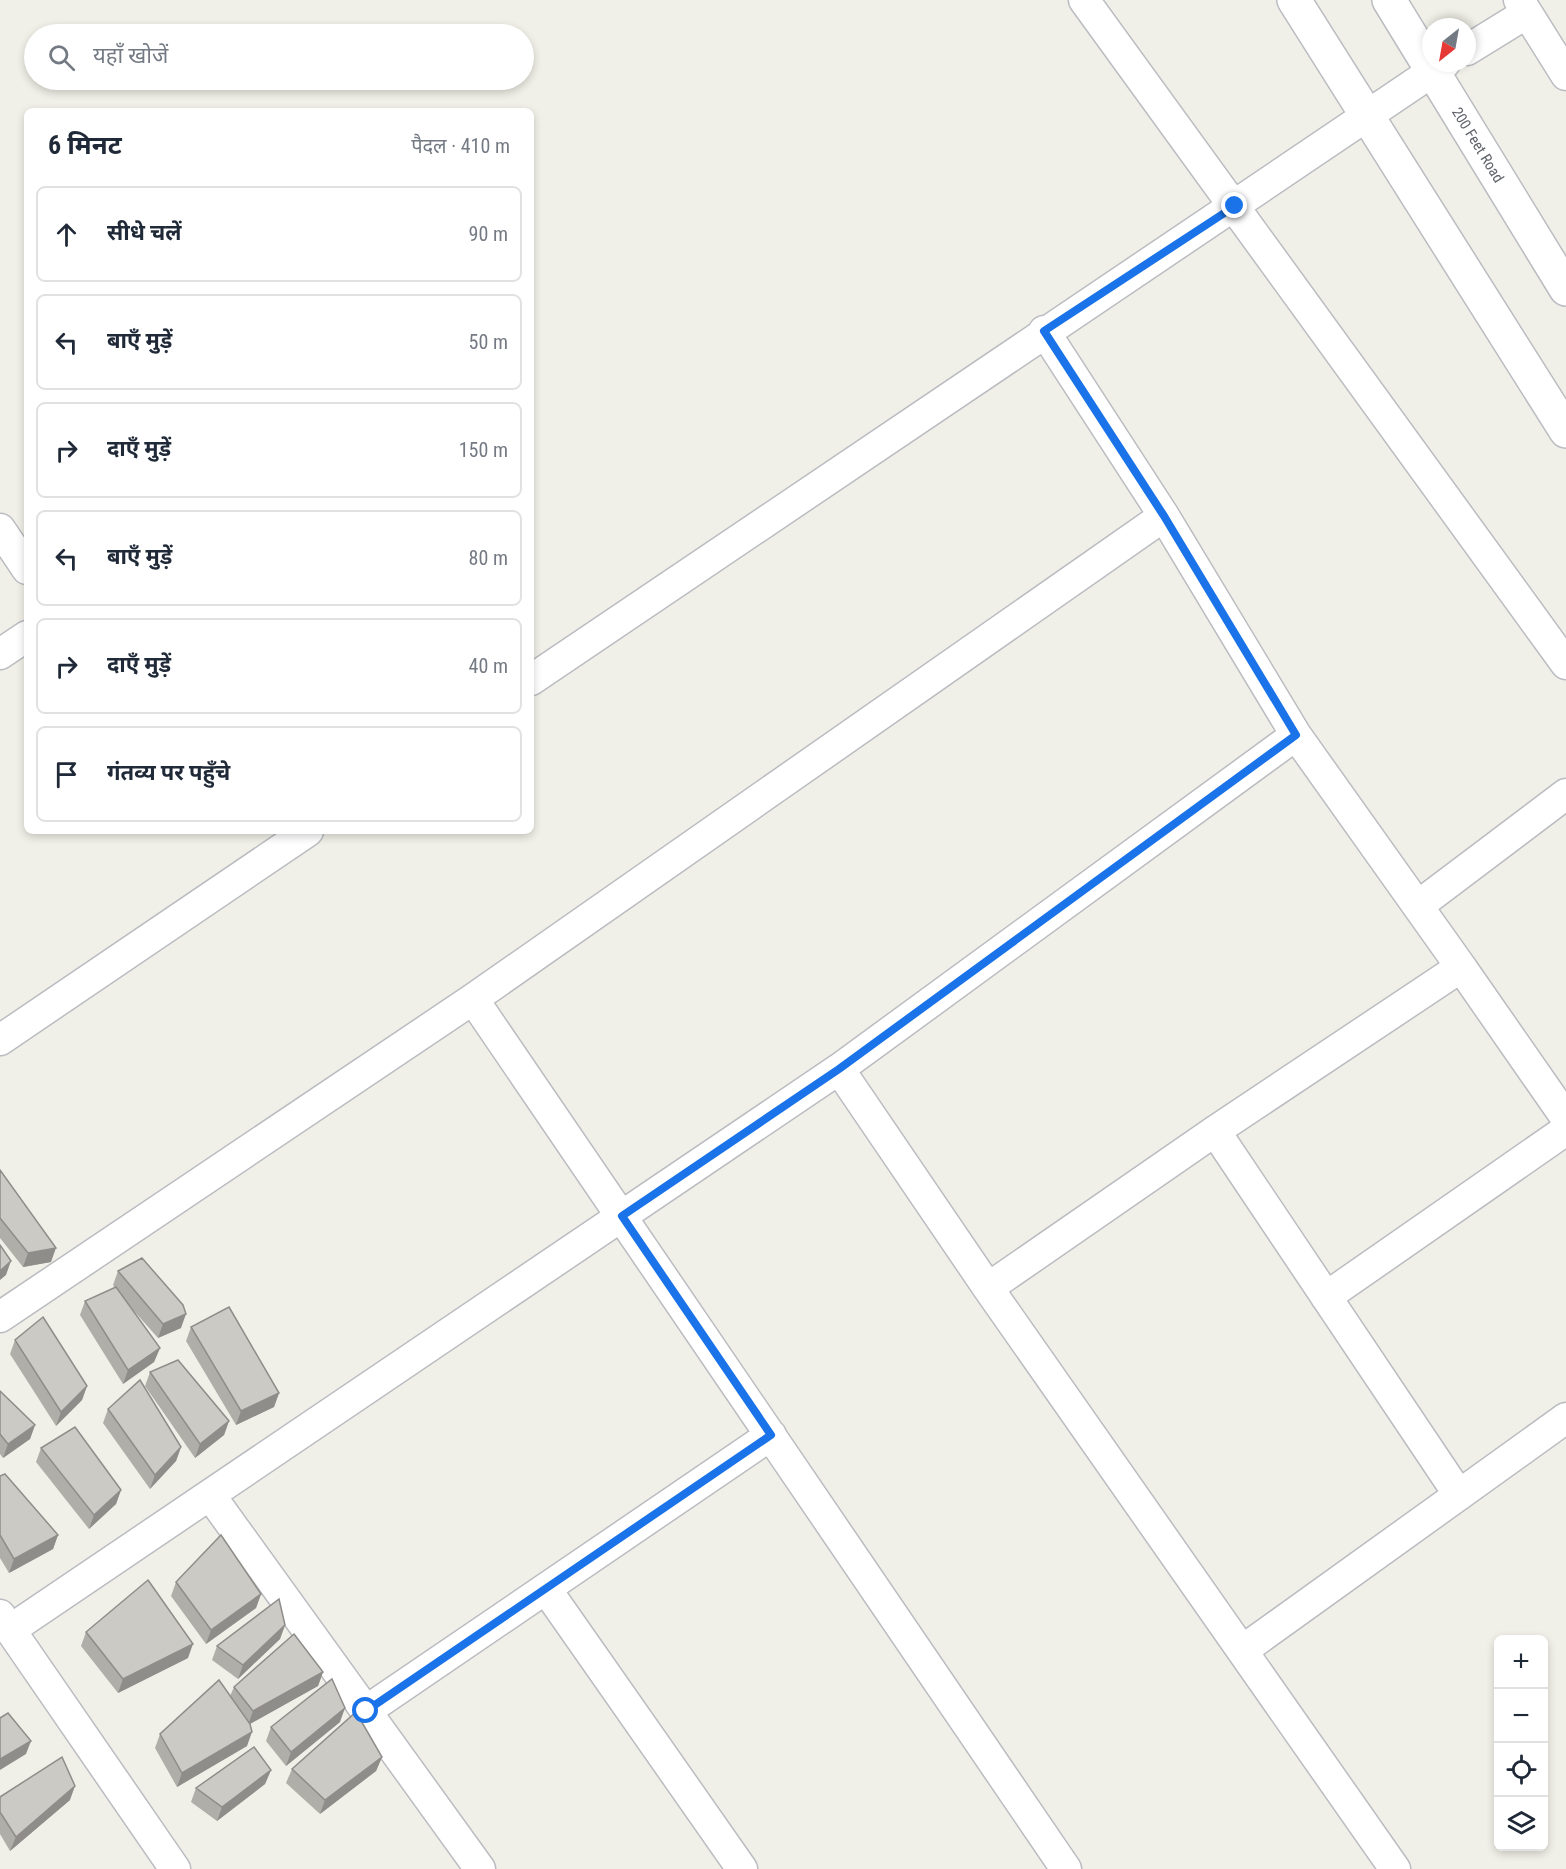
<!DOCTYPE html>
<html lang="hi">
<meta charset="utf-8">
<style>
:root{--surface:#fff;--page:#f6f6f7;--text:#1f2937;--muted:#747a83;--line:#e0e1e3}
body{margin:0;font-family:"Roboto Condensed","Noto Sans Devanagari",sans-serif;background:var(--page);color:var(--text)}
.controls{position:absolute;right:18px;bottom:18px;display:grid;overflow:hidden;border-radius:9px;box-shadow:0 3px 9px #0003}
.controls button{width:54px;height:54px;display:grid;place-items:center;padding:0;border:0;border-bottom:2px solid var(--line);background:var(--surface);color:var(--text);font:30px sans-serif}
.compass{position:absolute;left:1422px;top:18px;width:54px;height:54px;border-radius:50%;background:var(--surface);box-shadow:0 3px 9px #0003;rotate:211deg}
.stop{position:absolute;width:18px;height:18px;margin:-14px;border:4px solid #1a73e8;border-radius:50%;background:#fff}
.stop.end{background:#1a73e8;border-color:#fff;box-shadow:0 2px 6px #0008}
.list{margin:0;padding:0;list-style:none}
h2{display:flex;justify-content:space-between;align-items:center;height:78px;margin:0;padding:0 24px;font-size:26px}
h2 small{font-size:20px;font-weight:400;color:var(--muted)}
.list li{display:grid;grid-template-columns:39px 1fr auto;gap:18px;align-items:center;box-sizing:border-box;height:96px;margin:0 12px 12px;padding:0 12px;border:2px solid var(--line);border-radius:9px}
.list b{display:block;font-size:22px;white-space:nowrap}
.list em{font-size:20px;font-style:normal;color:var(--muted)}
.icon{flex:none;width:33px;height:33px;fill:none;stroke:currentColor;stroke-width:2;stroke-linecap:round;stroke-linejoin:round}
.map{position:relative;flex:none;width:1566px;height:1869px;overflow:hidden}
.search{position:absolute;background:var(--surface);box-shadow:0 3px 9px #0003;left:24px;top:24px;width:510px;height:66px;display:flex;align-items:center;gap:15px;box-sizing:border-box;padding:0 21px;border-radius:33px;color:var(--muted);font-size:22px}
.panel{position:absolute;background:var(--surface);box-shadow:0 3px 9px #0003;left:24px;top:108px;width:510px;height:726px;border-radius:9px}
.map>svg:first-child{display:block}
</style>
<div class="map">
<svg width="1566" height="1869" viewBox="0 0 1566 1869">
<rect width="100%" height="100%" fill="#f1f0e8"/>
<g fill="none" stroke-linecap="round" stroke-linejoin="round">
<!-- minor casing -->
<g stroke="#babcc1" stroke-width="33">
<path id="minor" d="M1084,0l482,664
M1519,0l47,75
M1467,50l60,-37
M0,529l27,40
M0,654l27,-18
M531,680l914,-617
M1296,735l165,232
M1419,905l147,-111
M473,999l593,870
M0,1040l308,-209
M839,1069l457,-334 -132,-219 -120,-185
M1215,1131l244,364
M988,1288l227,-157 246,-164 105,151
M1326,1297l240,-167
M0,1317l473,-318 691,-483
M210,1495l270,374
M546,1589l196,280
M0,1615l175,254
M10,1630l829,-561 149,219 407,581
M1243,1650l323,-232
M366,1711l405,-276"/>
</g>
<!-- tertiary casing -->
<g stroke="#babcc1" stroke-width="36">
<g id="tertiary">
<path d="M1294,0l272,431"/>
<path id="s1" d="M1389,0l177,289"/>
</g>
</g>
<!-- minor -->
<use href="#minor" stroke="#fff" stroke-width="30"/>
<!-- tertiary -->
<use href="#tertiary" stroke="#fff" stroke-width="33"/>
</g>
<!-- wall -->
<path fill="#afaea9" d="M0,1170l51,92 -28,5 -23,-29z
M118,1271l63,57 -23,10 -32,-36 34,46 -6,14 -31,22 -43,-69 5,-14 30,-13 -2,-3z
M191,1327l88,66 -5,14 -38,18 -50,-84z
M15,1340l72,46 -5,14 -26,26 -46,-72z
M150,1372l79,49 -5,14 -29,23 -50,-72z
M0,1391l35,34 -5,14 -27,19 -3,-4z
M108,1409l73,38 -5,14 -26,28 -47,-66z
M41,1448l80,42 -5,14 -27,25 -53,-67z
M0,1476l58,59 -5,14 -44,24 -9,-15z
M176,1582l85,12 -5,14 -50,36 -35,-48z
M285,1625l-5,14 -42,40 -26,-19 5,-14z
M86,1632l102,26 -70,35 -37,-47z
M323,1672l-5,14 -68,38 -3,22 -70,41 -22,-39 5,-14 70,-38 4,-9z
M340,1722l-54,44 -20,-25 5,-14z
M382,1757l-6,14 -56,43 -34,-31 6,-14z
M271,1770l-6,14 -48,37 -26,-19 5,-14z
M0,1797l70,3 -60,51 -10,-17z"/>
<!-- shaded-wall -->
<path fill="#8f8d8a" d="M56,1248l-5,14 -28,5 5,-14z
M11,1261l-5,14 -6,5v-9z
M186,1314l-5,14 -23,10 5,-14z
M160,1348l-6,14 -31,22 5,-14z
M87,1386l-5,14 -26,26 5,-14z
M279,1393l-5,14 -38,18 5,-14z
M229,1421l-5,14 -29,23 5,-14z
M35,1425l-5,14 -27,19 5,-14z
M181,1447l-5,14 -26,28 5,-14z
M121,1490l-5,14 -27,25 5,-14z
M58,1535l-5,14 -44,24 5,-14z
M261,1594l-5,14 -50,36 5,-14z
M285,1625l-5,14 -42,40 5,-14z
M193,1644l-5,14 -70,35 5,-14z
M323,1672l-5,14 -70,39 5,-14z
M345,1708l-5,14 -54,44 5,-14z
M252,1732l-5,14 -70,41 5,-14z
M31,1741l-5,13 -26,16v-11z
M382,1757l-6,14 -56,43 5,-14z
M271,1770l-6,14 -48,37 5,-14z
M75,1786l-5,14 -60,51 6,-14z"/>
<!-- building -->
<path fill="#cccac5" stroke="#8f8d8a" stroke-width="1.5" d="M0,1170l56,78 -28,5 -28,-35z
M0,1245l11,16 -11,10z
M142,1258l41,47 3,9 -23,10 -45,-53z
M116,1287l44,61 -32,22 -43,-69z
M229,1307l50,86 -38,18 -50,-84z
M43,1317l44,69 -26,26 -46,-72z
M178,1360l51,61 -29,23 -50,-72z
M140,1380l41,67 -26,28 -47,-66z
M0,1391l35,34 -27,19 -8,-10z
M75,1427l46,63 -27,25 -53,-67z
M5,1474l53,61 -44,24 -14,-24v-59z
M221,1535l40,59 -50,36 -35,-48z
M148,1580l45,64 -70,35 -37,-47z
M279,1599l6,26 -42,40 -26,-19z
M294,1634l29,38 -70,39 -19,-24z
M332,1679l13,29 -54,44 -20,-25z
M219,1680l31,44 2,8 -70,41 -22,-39z
M356,1712l26,45 -57,43 -33,-31z
M8,1713l23,28 -31,18v-41z
M254,1747l17,23 -49,37 -26,-19z
M62,1757l13,29 -59,51 -16,-25v-15z"/>
<g fill="none" stroke-linecap="round" stroke-linejoin="round">
<!-- route -->
<path stroke="#1a73e8" stroke-width="8" d="M366,1711l405,-276 -149,-219 217,-147 457,-334 -132,-219 -120,-185 191,-125"/>
</g>
<g text-anchor="middle" stroke-width="4.5" stroke-linejoin="round" paint-order="stroke">
<!-- street labels -->
<g font-size="15" fill="#5f6268" stroke="#fff">
<text dy="5" stroke="none"><textPath href="#s1" startOffset="170">200 Feet Road</textPath></text>
</g>
</g>
</svg>
<div class="controls">
<button>+</button>
<button>−</button>
<button><svg class="icon" aria-label="locate" viewBox="0 0 24 24"><circle cx="12" cy="12" r="6"/><path d="M12 2v4M12 18v4M2 12h4M18 12h4"/></svg></button>
<button><svg class="icon" aria-label="layers" viewBox="0 0 24 24"><path d="M12 4l9 5-9 5-9-5zM3 14l9 5 9-5"/></svg></button>
</div>
<svg class="compass" viewBox="-18 -18 36 36"><path d="M0-13l5 13h-10z" fill="#e53935"/><path d="M0 13l5-13h-10z" fill="#747a83"/></svg>
<div class="stop" style="left:366px;top:1711px"></div>
<div class="stop end" style="left:1235px;top:206px"></div>
<div class="search"><svg class="icon" aria-label="search" viewBox="0 0 24 24"><circle cx="10" cy="10" r="6"/><path d="M15 15l6 6"/></svg>यहाँ खोजें</div>
<section class="panel">
<h2>6 मिनट<small>पैदल · 410 m</small></h2>
<ul class="list">
<li><svg class="icon" aria-label="ahead" viewBox="0 0 24 24"><path d="M12 20V5M6 11l6-6 6 6"/></svg><div><b>सीधे चलें</b></div><em>90 m</em></li>
<li><svg class="icon" aria-label="left" viewBox="0 0 24 24"><path d="M17 20v-9H6M10 6l-5 5 5 5"/></svg><div><b>बाएँ मुड़ें</b></div><em>50 m</em></li>
<li><svg class="icon" aria-label="right" viewBox="0 0 24 24"><path d="M7 20v-9h11M14 6l5 5-5 5"/></svg><div><b>दाएँ मुड़ें</b></div><em>150 m</em></li>
<li><svg class="icon" aria-label="left" viewBox="0 0 24 24"><path d="M17 20v-9H6M10 6l-5 5 5 5"/></svg><div><b>बाएँ मुड़ें</b></div><em>80 m</em></li>
<li><svg class="icon" aria-label="right" viewBox="0 0 24 24"><path d="M7 20v-9h11M14 6l5 5-5 5"/></svg><div><b>दाएँ मुड़ें</b></div><em>40 m</em></li>
<li><svg class="icon" aria-label="arrive" viewBox="0 0 24 24"><path d="M6 21V4h12l-3 4 3 4H6"/></svg><div><b>गंतव्य पर पहुँचे</b></div></li>
</ul>
</section>
</div>
